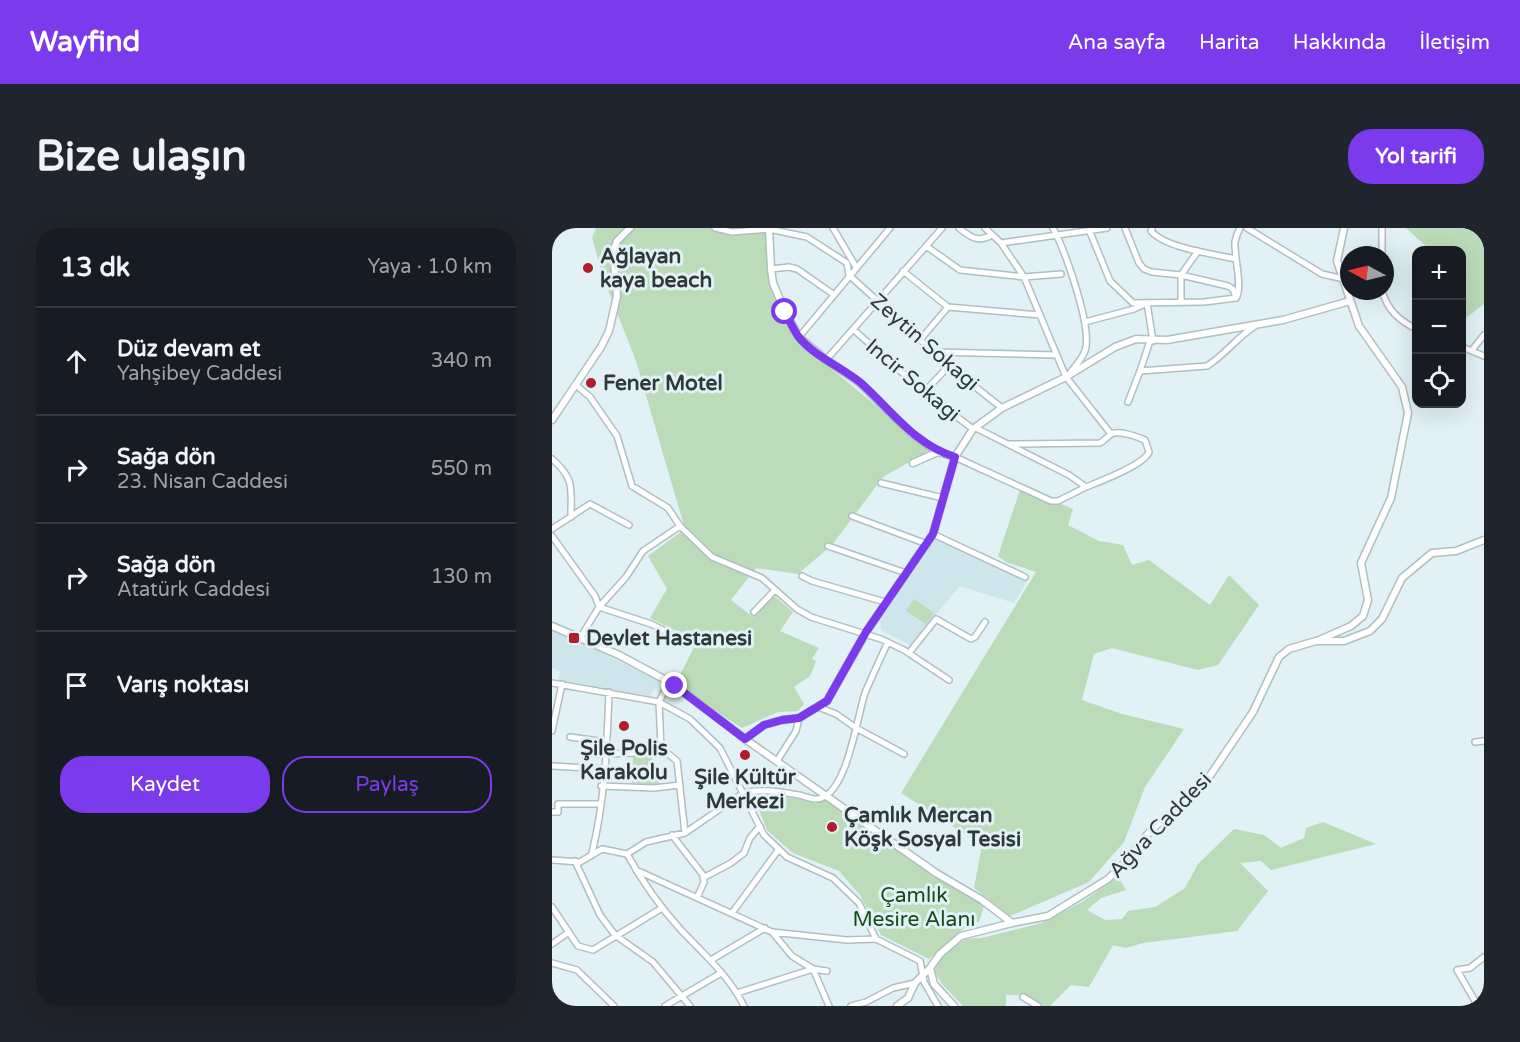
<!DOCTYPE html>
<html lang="tr">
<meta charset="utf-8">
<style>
:root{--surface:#171b24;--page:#20242c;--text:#f1f3f6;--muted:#9ea1a6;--line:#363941;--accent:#7c3aed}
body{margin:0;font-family:"Varela Round",sans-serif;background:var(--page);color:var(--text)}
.controls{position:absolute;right:18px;top:18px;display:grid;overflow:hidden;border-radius:12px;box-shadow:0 6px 24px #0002}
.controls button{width:54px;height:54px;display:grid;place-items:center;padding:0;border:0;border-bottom:2px solid var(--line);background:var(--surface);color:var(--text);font:30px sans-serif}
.compass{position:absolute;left:788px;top:18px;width:54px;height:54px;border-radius:50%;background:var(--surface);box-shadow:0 6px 24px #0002;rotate:277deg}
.stop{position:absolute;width:18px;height:18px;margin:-14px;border:4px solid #7c3aed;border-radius:50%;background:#fff}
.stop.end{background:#7c3aed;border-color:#fff;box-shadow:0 2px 6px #0008}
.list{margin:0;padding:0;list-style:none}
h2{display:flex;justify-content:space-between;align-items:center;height:78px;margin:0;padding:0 24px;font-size:26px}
h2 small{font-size:20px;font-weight:400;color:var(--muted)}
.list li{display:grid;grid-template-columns:39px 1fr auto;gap:18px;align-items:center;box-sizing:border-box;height:108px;padding:0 24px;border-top:2px solid var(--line)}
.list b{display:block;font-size:22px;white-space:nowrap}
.list p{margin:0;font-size:20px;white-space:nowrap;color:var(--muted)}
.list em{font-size:20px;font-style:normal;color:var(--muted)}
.actions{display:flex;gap:12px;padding:18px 24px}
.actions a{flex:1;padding:14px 0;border:2px solid var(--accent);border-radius:24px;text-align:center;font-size:21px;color:var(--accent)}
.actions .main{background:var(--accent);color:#fff}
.icon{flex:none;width:33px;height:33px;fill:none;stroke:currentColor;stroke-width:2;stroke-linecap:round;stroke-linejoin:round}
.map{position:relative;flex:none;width:932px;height:778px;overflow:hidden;border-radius:24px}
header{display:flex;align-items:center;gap:36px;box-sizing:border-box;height:84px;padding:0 30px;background:var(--accent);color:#fff}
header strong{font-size:28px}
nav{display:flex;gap:33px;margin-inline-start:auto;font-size:21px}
.intro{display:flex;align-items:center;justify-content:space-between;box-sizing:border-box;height:144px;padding:0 36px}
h1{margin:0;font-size:42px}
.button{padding:15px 27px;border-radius:24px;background:var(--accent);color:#fff;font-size:21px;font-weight:700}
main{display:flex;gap:36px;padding:0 36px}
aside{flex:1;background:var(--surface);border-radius:24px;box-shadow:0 6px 24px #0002}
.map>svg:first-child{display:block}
</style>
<header>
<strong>Wayfind</strong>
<nav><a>Ana sayfa</a><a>Harita</a><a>Hakkında</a><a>İletişim</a></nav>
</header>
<div class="intro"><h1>Bize ulaşın</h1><a class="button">Yol tarifi</a></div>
<main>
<aside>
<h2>13 dk<small>Yaya · 1.0 km</small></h2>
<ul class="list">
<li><svg class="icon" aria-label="ahead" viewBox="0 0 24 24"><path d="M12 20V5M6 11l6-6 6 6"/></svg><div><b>Düz devam et</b><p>Yahşibey Caddesi</p></div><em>340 m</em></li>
<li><svg class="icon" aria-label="right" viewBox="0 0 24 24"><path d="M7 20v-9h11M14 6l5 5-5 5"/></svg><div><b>Sağa dön</b><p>23. Nisan Caddesi</p></div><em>550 m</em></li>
<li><svg class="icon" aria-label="right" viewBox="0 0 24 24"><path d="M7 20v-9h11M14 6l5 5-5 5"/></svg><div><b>Sağa dön</b><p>Atatürk Caddesi</p></div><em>130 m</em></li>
<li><svg class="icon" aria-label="arrive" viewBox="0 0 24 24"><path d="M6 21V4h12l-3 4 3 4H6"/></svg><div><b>Varış noktası</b></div></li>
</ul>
<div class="actions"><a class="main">Kaydet</a><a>Paylaş</a></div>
</aside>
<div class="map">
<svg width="932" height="778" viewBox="0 0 932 778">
<rect width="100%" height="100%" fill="#e1f1f5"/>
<!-- built -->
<path fill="#cde5eb" d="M382,309l96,39 -16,27 -54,-17 -50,59 -29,-15 -1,-9z
M0,402l67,31 40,20 -9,15 -92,-16 2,-9 -8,-3z"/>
<!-- green -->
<path fill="#bbdbb9" d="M44,0h119l10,3 40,-1 7,61 34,57 124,102 -47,27 -51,68 -34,29 -42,-6 -25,32 22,17 20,-22 20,17 -13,19 39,17 -7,11 4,2 -6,15 -16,11 10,17 -6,7 -20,1 -36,16 -67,-43 22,-44 -47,-23 17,-29 -19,-33 37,-27 -49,-168 -33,-84 -11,-39z
M854,0h78v76l-22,17v-71h-32z
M469,259l52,22 -5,16 31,16 24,4 9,20 17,-5 61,45 19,-30 30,30 -41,60 -20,5 -86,-22 -18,6 -12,46 40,14 62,15 -39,58 -21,55 -35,40 -79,34 -36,-28 8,-43 -81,-52 135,-221 -30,-10 -8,-6z
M362,371l20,14 -8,11 -20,-13z
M99,527l9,30 -28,-2 1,-27z
M208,565l58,9 10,-4 156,108 -5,16 -10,2 -40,35 -48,-24 -21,-40 -21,-24 -46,-18 -26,-23 -14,-35z
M771,594l53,22 -105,26 -10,-9 -21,2 28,28 -31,40 -94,12 -17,5 -13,-3 -24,42 -18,-2 -21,21h-7l-17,-11h-20v11h-43l-21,-22 -8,-13 9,-15 23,-17 16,-1 60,-15 40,-21 36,-25 8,13 -25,8 -14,12 18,10 17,-1 6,-8 27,-4 30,-19 13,-24 36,-35 30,6 17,13 23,-10 2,-10z"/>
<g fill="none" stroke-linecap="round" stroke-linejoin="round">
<!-- minor casing -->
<g stroke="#afbfc2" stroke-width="8">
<path id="minor" d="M163,0l17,4 38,-3
M281,0l23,39
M407,0c11,9 19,15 33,7
M433,0l16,15 23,34 42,100 45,57
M501,0c12,23 40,100 32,123 -3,8 -11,17 -16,23
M573,0l14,35 5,6 8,3 29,3 47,11 5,3 3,9
M600,0l-1,3c14,17 63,23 85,28
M695,0l75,46 22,5
M217,1l38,8 40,26 2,12 100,91 53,42
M538,4l20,49 23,22 71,-1 32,-4
M449,15l106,-15
M374,18l34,24 64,7 37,-3
M830,27v-27
M219,41l18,-2 8,2 36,25
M351,43l45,36 92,8
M830,63c6,20 17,29 34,38
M684,70c7,-10 -2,-42 -1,-56 1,-5 3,-10 5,-14
M629,74v-27l17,-24
M533,94l49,-13 13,-6 6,38
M302,102l70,62 49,37
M247,109l91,-109
M368,112l28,-33
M910,119l22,9
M920,122l12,-15
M382,124l122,3
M274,132l116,-132
M588,143l10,-30
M24,157l14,12 27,39 15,50 36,22 12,18 32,31 50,21 35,31 14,8 70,22 23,11 45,30
M372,164l25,-26
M576,174l12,-31 67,-5c18,-11 30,-29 48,-40
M424,200l93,47 17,12c15,-6 58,-22 63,-35l-4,-12c-8,-3 -25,-10 -34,-6 -4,3 -7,7 -11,9l-91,1
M403,229l96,44h7l28,-14
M0,231c23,20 19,29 19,58
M329,255l62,15
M300,288l75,28
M0,301l38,-25 39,21
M381,306l92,43
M0,308l43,60 4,11
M276,318l78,27
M250,348l10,5 73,21
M47,379l52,17 26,13
M202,384l20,-21
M28,410l19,-31 27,-30 17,-26 37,-25
M357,425l27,-34 35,20 4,-2 10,-15
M117,454l-10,20 2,46 16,13 8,72
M0,455l107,19 31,17 30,29 44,87 23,22 46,21 26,25 17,36
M266,479l18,7 20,14 48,26
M0,503l10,-47
M18,509l36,5
M923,514l9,-1
M55,526l59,-2
M225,533l19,-30 3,-13
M0,538l54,3
M49,558l53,2 26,-3
M0,584h6v-8h43
M120,607l31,40 1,7 -7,16
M40,625c13,-53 15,-106 17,-161
M75,626l19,-12 39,-9 58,-40c18,-5 38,-1 56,2 5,1 12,4 18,4 30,-2 40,-83 48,-106 7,-17 15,-34 23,-51
M0,632l28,2 22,-13 25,5c15,27 33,53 54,76 23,24 48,46 63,76
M23,633l25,54 15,20 38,27 37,44
M84,642l136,62 75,8 29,-1 44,22 4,21 14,24
M151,650l28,-15 13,-10 6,-15 10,-12
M0,679l26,39 15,4 69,-42
M180,685l47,-64
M220,704l20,24 21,13 16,37
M0,716l17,-12
M159,732l54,-32
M0,735l25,7 37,36
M185,765l76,-24 14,2
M471,769l15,9
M113,778l56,-33
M299,778l15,-4 27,-14 22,-5
M926,778l-21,-36 13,-2 14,-11"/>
</g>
<!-- tertiary casing -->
<g stroke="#afbfc2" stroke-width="9">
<path id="tertiary" d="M217,1l2,40 2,14 12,29 14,25 27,23 33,22 53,52 26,18
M0,192l49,-73 8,-16 8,-35 -4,-45 4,-10 13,-13
M361,235l25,-11 17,5 18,-28 29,-21 64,-31 49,-30 21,-8 31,1 116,-20 67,-19
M0,398l67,29 56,30 70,54 191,134 46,27 30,23
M767,412l32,-14 12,-10 5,-16 -7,-37 30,-65 17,-85 -6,-26 -43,-61 -22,-65 7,-33
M193,511l19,-14 18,-5 17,-2 28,-17 39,-69 67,-98 22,-77
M378,740l4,16 20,22
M345,778l11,-8 7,-15 15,-15 10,-14 21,-18 51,-13 36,-7 60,-37 17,-17 27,-33 49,-40 52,-77 26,-55 10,-8 27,-8h28l26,-10 12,-12 20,-41 30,-25 24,-2 28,-11"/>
</g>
<!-- minor -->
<use href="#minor" stroke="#fff" stroke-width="5"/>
<!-- tertiary -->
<use href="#tertiary" stroke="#fff" stroke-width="6"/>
</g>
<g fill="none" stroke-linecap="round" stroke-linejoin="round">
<!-- route -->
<path stroke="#7c3aed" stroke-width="8" d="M123,458l70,53 19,-14 18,-5 17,-2 28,-17 39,-69 67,-98 22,-77c-40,-12 -64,-47 -94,-74 -19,-16 -48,-27 -63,-47 -5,-7 -9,-16 -13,-24"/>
</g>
<!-- markers -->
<g fill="#b01d2b" stroke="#e1f1f5" stroke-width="2">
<circle cx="36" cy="40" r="6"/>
<circle cx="39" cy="155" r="6"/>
<rect x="16" y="404" width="12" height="12" rx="3"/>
<circle cx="72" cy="498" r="6"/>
<circle cx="193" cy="527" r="6"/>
<circle cx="280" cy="599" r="6"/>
</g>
<g text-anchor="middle" stroke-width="6" stroke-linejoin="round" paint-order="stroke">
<!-- poi labels -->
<g font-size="21" font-weight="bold" fill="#313839" stroke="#e1f1f5" text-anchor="start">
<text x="48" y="35">Ağlayan<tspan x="48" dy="24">kaya beach</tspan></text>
<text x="51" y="162">Fener Motel</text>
<text x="34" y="417">Devlet Hastanesi</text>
<text x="72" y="527" text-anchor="middle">Şile Polis<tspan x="72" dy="24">Karakolu</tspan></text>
<text x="193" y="556" text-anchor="middle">Şile Kültür<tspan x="193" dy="24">Merkezi</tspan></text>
<text x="292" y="594">Çamlık Mercan<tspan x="292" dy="24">Köşk Sosyal Tesisi</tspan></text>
</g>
<!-- street labels -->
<g font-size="21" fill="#313839" stroke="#e1f1f5">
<text transform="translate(373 114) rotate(41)" y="7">Zeytin Sokagi</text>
<text transform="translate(361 152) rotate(40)" y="7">Incir Sokagi</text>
<text transform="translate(608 597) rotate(-46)" y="7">Ağva Caddesi</text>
</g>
<!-- park labels -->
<g font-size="21" fill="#1a4a1a" stroke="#e1f1f5">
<text x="362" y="674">Çamlık<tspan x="362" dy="24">Mesire Alanı</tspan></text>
</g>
</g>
</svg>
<div class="controls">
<button>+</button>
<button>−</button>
<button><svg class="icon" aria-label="locate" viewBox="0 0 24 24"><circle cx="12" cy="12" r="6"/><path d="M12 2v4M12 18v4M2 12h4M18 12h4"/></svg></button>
</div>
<svg class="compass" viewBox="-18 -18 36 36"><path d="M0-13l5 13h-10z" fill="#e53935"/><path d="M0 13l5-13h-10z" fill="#9ea1a6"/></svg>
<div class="stop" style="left:233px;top:84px"></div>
<div class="stop end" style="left:123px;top:458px"></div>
</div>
</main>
